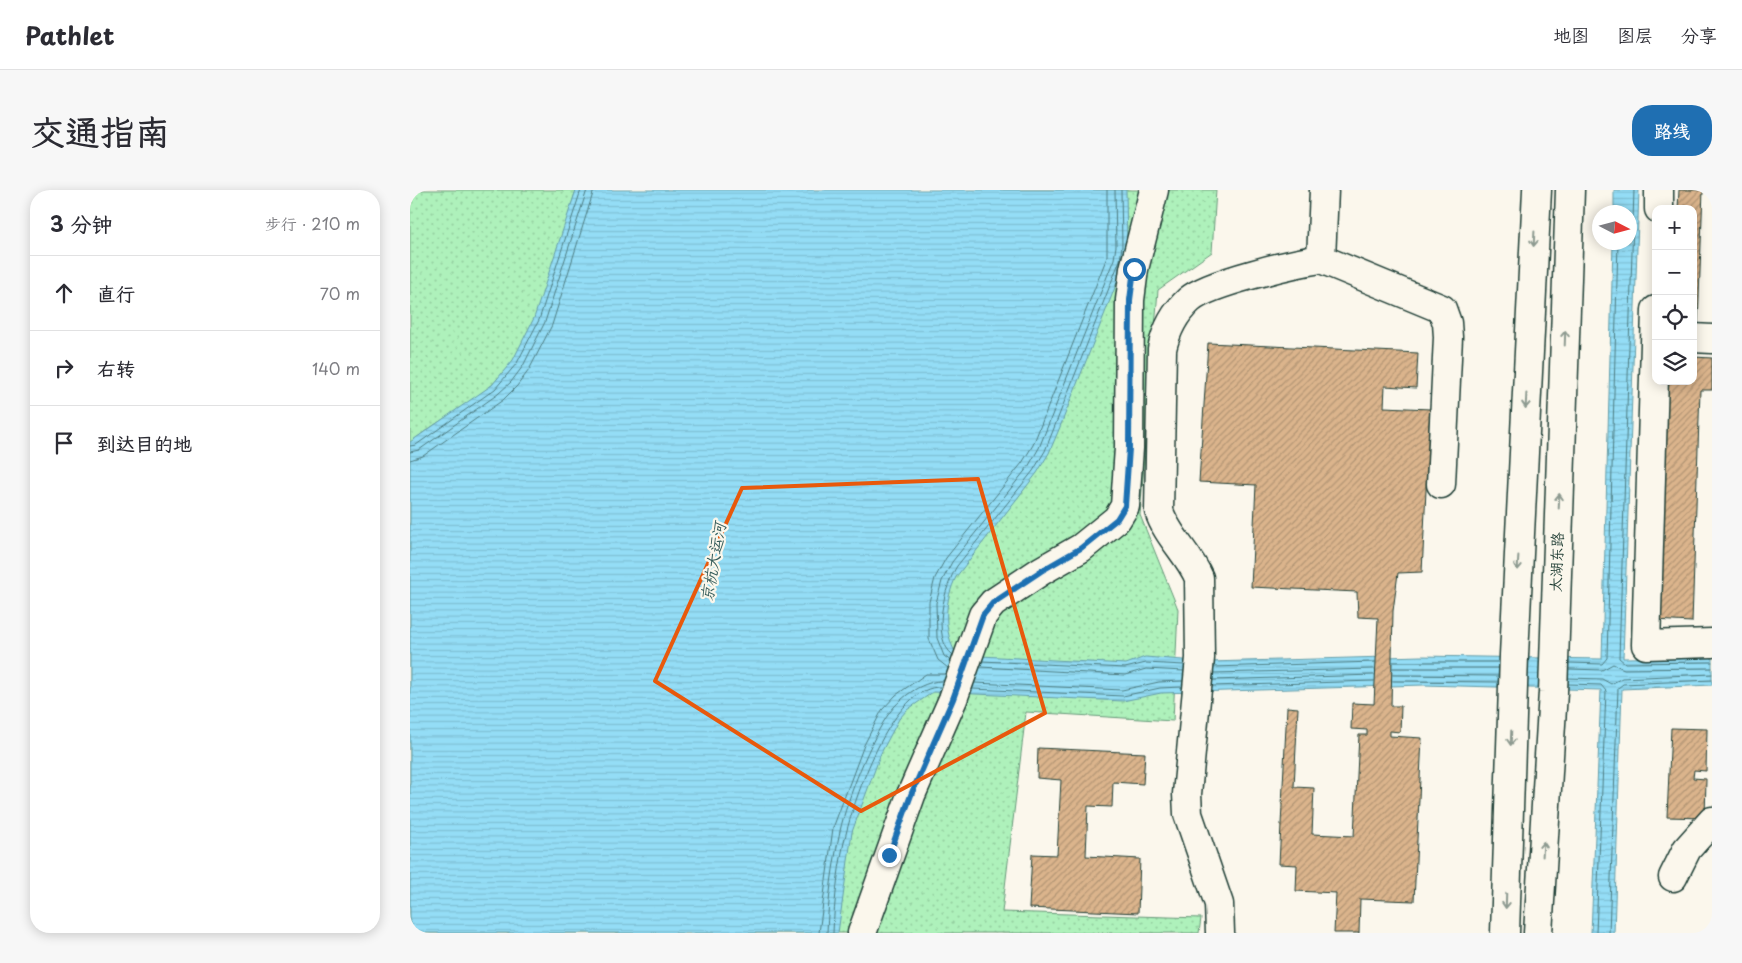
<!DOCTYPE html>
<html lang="zh">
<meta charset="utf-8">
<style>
:root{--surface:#fff;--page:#f7f7f7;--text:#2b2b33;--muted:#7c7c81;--line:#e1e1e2;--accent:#1f6fb2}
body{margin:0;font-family:"Playpen Sans","LXGW WenKai TC",sans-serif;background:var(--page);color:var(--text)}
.controls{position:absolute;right:15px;top:15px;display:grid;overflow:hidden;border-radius:10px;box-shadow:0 2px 12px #0003}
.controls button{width:45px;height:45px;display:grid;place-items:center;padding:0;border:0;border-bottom:1px solid var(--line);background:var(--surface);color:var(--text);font:25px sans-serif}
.compass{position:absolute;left:1182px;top:15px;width:45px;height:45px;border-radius:50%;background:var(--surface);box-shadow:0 2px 12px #0003;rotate:96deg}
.stop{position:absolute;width:15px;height:15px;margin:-11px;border:4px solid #1f6fb2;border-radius:50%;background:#fff}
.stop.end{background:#1f6fb2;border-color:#fff;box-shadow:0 1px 5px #0008}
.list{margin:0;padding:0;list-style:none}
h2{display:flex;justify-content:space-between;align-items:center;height:65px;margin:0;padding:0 20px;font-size:21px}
h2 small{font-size:16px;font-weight:400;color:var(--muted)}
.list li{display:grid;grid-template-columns:32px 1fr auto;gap:15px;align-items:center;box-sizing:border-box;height:75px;padding:0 20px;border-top:1px solid var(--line)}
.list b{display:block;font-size:19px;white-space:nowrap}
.list em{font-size:16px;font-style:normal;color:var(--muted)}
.icon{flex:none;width:28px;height:28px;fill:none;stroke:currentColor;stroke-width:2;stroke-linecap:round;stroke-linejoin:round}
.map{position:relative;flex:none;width:1302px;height:743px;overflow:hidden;border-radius:20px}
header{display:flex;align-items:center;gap:30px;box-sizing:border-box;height:70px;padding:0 25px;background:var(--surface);border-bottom:1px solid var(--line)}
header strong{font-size:24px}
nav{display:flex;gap:28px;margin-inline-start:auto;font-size:18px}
.intro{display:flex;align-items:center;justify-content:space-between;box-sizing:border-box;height:120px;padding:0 30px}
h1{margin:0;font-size:35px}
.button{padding:12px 22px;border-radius:20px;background:var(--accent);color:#fff;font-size:18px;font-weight:700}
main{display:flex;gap:30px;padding:0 30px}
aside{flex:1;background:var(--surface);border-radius:20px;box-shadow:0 2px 12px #0003}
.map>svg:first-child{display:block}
</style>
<header>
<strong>Pathlet</strong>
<nav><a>地图</a><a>图层</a><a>分享</a></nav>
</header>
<div class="intro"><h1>交通指南</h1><a class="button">路线</a></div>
<main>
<aside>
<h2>3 分钟<small>步行 · 210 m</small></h2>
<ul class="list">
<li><svg class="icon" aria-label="ahead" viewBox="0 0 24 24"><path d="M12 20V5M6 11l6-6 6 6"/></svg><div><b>直行</b></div><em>70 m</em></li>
<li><svg class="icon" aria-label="right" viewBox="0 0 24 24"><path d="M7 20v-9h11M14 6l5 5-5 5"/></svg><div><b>右转</b></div><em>140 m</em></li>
<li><svg class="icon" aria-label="arrive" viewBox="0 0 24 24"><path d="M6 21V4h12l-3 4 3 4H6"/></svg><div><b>到达目的地</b></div></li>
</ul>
</aside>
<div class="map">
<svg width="1302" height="743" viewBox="0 0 1302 743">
<defs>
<pattern id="park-dots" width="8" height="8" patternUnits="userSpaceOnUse" patternTransform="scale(1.25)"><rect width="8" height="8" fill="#aef1bb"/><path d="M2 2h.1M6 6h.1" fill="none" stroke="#95d0a1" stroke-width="1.8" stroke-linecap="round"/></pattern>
<pattern id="water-rules" width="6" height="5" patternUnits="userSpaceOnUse" patternTransform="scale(1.25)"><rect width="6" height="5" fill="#94ddf6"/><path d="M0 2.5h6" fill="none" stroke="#7fbfd4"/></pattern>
<pattern id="building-hatch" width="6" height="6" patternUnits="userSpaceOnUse" patternTransform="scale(1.25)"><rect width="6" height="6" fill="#dbb48c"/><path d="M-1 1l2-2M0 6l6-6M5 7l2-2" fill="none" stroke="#b19473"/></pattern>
</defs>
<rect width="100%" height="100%" fill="#fbf7ec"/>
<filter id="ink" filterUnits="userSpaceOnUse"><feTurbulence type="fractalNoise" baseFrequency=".02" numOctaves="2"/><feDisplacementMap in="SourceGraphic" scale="10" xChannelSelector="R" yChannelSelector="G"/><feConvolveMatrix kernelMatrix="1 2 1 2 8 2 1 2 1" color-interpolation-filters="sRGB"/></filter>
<g filter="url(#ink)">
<!-- park -->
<path fill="url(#park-dots)" stroke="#669778" d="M0,0h166c-16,51 -39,149 -75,186 -24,26 -59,41 -86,63l588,-249h213l-4,62 -54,38 -18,225 38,94 -5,112 -147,-9 -24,200 199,6 -2,15h-789z"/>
<!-- water -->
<path fill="url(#water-rules)" stroke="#659da8" d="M166,0h550l1,57 -2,15 -65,165 -11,26 -12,20 -81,104c-11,23 -13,49 -2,73l27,6 145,8 19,-7 64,5 212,-6 181,3 11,-416 17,-1v-30h-16v-22h25l-16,468 89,-1v28l-90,4 -8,244h-23l10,-243 -177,-5 -263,8 -38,8 -190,-9 -26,18 -8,9 -18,34 -29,79 -14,101h-428v-491l82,-57 21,-25 21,-42z"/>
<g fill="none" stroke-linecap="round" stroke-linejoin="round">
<!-- shore -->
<path stroke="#4e7d82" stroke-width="1" d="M1224,0l-15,468 6,5 87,-1
M0,256l6,-1 79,-56 22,-26 22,-43 42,-130
M0,262l9,-2 79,-56 13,-12 12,-16 22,-44 42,-132
M0,270l13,-4 80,-56 14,-14 12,-16 23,-45 42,-135
M543,465c-23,-17 -8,-70 4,-89l76,-95 12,-20 75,-191 2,-14 -1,-56
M541,471l-7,-5 -7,-18 -1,-35 6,-22 10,-19 76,-95 11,-19 75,-189 2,-13 -1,-56
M572,471l143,7 21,-5 38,2
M983,472h106
M1159,473l33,1 5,-6 11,-416
M570,477l145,8 21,-6 38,2
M804,477l161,-5
M538,478l-10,-8 -9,-21v-37l6,-24 11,-20 76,-95 11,-18 74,-188v-67
M983,478h106
M1159,479l33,1 11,-6 11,5 88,-1
M804,483l160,-4
M983,485l105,1
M1158,488l34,1 9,5 11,-6 90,-4
M803,490l161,-5
M983,491l105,1
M565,493l147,7 37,-8 24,-1
M1158,494l33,1 5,6 -10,242
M802,496l162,-5
M563,499l150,7 37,-8 22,-1
M409,743l14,-105 31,-83 18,-35 14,-15 30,-21h20
M417,743c1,-33 6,-69 13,-102 7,-32 31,-93 50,-119 12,-16 34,-32 54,-31
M423,743c1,-30 6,-74 14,-103 10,-38 46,-145 94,-143
M1199,743l9,-245 5,-4 89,-4"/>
</g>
<!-- building -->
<path fill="url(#building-hatch)" stroke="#1f3d34" d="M1269,0h24l-5,135h-5v-116h-15z
M798,153l210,10 -2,35 -31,-2 -1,21 46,2 -8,163 -24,1 -5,38 -2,95h10l-1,26 -10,-1v5l32,2 -8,163 -54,-2 -1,34h-25l2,-40 -40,-2 1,-26 -18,-1 8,-157 11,1 -4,79 20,1 -2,46 42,2 5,-101h8v-5l-16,-1 1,-26 22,1 4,-86 -20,-1 -1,-25 -106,-5 5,-102 -57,-3z
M1283,167l19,1v32h-12l-8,232 -38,-2 9,-239h30z
M1261,538l36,1 -1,42 -12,-1 -1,8 13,1 -1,39 -38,-1z
M628,558l107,5 -2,31 -30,-2 -1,25 -24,-1 -2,50 54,3 -2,54 -109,-5 3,-54 25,1 4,-75 -24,-2z"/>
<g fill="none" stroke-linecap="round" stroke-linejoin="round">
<!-- minor casing -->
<g stroke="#1f3d34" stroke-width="31">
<path id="minor" d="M1249,19v-19
M911,69l121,50 5,14 1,14 -7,147
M1246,120l-10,335 66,-2
M1283,148l19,1
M1263,687l14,-28 25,-28
M452,743l49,-138 42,-96 30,-84 10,-12 48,-32 40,-23 36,-29 8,-13 4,-58 1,-148 4,-31 20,-79
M810,743l-1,-29 -31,-90 -1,-20 13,-136 -1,-80c-10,-24 -32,-42 -40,-67l3,-162c4,-18 13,-36 27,-49 19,-17 105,-37 132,-41l3,-69"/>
</g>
<!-- major casing -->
<g stroke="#1f3d34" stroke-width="31">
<path id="major" d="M1095,743l9,-278 23,-465
M1128,743l15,-241 17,-502"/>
</g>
<!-- minor -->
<use href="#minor" stroke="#fbf7ec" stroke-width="28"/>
<!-- major -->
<use href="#major" stroke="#fbf7ec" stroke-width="28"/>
</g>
<!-- one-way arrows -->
<defs><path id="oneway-shaft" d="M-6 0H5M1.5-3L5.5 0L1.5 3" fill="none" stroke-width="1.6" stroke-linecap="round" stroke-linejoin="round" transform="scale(1.25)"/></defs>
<g stroke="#8d9a90">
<use href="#oneway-shaft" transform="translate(1124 49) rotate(93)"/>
<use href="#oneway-shaft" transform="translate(1155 148) rotate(-88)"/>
<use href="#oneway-shaft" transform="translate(1116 211) rotate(93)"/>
<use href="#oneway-shaft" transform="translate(1149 311) rotate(-88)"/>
<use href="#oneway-shaft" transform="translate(1108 373) rotate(93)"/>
<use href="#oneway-shaft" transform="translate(1101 548) rotate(92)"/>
<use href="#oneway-shaft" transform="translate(1133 659) rotate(-87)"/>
<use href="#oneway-shaft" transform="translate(1096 711) rotate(92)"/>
</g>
</g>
<g fill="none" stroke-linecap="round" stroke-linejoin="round" filter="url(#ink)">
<!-- route -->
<path stroke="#1f6fb2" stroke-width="6" d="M479,665l22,-60 42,-96 30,-84 10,-12 48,-32 40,-23 36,-29 8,-13 4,-58 1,-148 4,-31"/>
</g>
<!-- marked area -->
<path fill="none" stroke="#e8590c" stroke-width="4" stroke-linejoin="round" d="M568,289l67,234 -184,98 -206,-130 87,-193z"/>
<g text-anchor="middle" stroke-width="4.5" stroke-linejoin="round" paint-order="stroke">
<!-- street labels -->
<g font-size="15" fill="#1f3d34" stroke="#fbf7ec">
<text transform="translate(1147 372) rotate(-88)" y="5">太湖东路</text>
</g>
<!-- water labels -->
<g font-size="16" font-style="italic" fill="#365d5b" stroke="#fbf7ec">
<text transform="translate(303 372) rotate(-80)" y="6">京杭大运河</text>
</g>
</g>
</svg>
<div class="controls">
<button>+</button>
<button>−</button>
<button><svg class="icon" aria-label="locate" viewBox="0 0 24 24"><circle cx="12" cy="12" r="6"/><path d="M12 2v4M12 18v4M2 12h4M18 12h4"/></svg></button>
<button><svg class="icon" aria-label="layers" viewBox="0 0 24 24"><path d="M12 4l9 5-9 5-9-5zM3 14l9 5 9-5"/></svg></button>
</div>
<svg class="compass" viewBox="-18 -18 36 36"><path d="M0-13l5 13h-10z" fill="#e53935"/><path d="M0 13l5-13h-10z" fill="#7c7c81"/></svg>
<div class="stop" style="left:724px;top:79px"></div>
<div class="stop end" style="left:479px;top:665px"></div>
</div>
</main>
